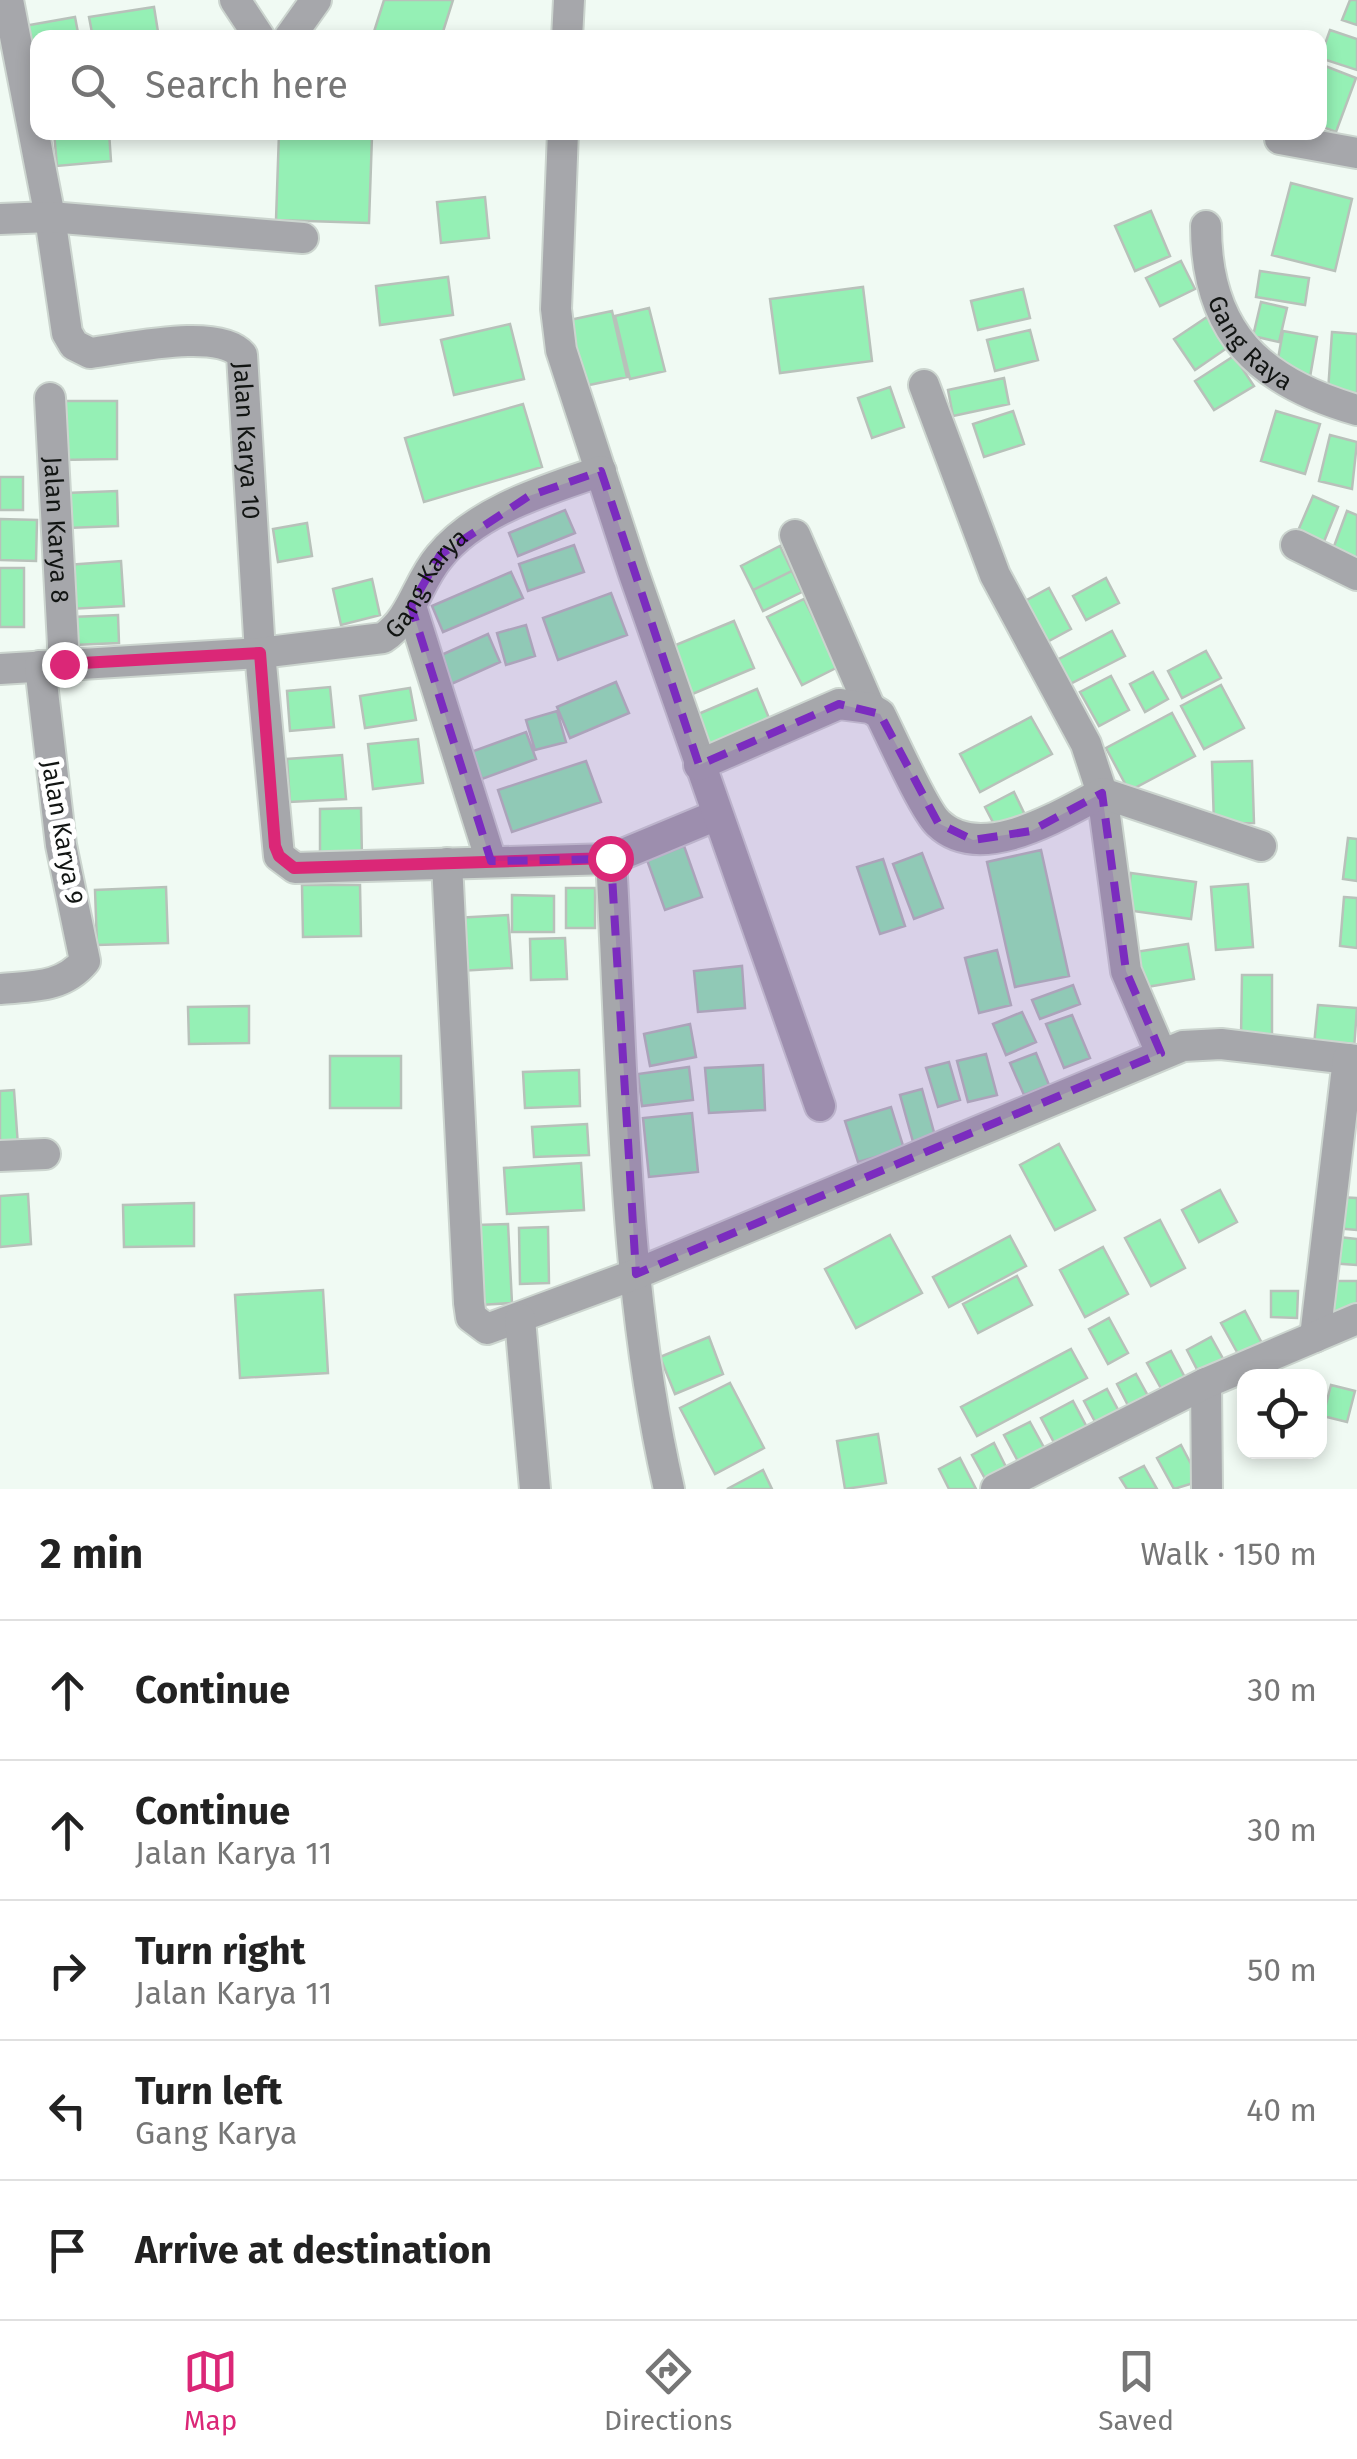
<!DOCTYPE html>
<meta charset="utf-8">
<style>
:root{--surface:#fff;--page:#f6f6f6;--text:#222;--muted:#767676;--line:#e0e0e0;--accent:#db2777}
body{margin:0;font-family:"Fira Sans",sans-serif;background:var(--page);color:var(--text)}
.controls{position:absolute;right:30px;bottom:30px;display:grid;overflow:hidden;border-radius:20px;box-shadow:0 5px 15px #0003}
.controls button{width:90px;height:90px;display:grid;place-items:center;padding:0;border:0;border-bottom:2px solid var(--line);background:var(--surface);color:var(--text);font:50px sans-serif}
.stop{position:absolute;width:30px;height:30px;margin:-22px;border:8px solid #db2777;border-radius:50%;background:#fff}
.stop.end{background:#db2777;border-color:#fff;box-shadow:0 2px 10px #0008}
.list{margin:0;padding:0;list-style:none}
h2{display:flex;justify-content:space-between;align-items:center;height:130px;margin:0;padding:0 40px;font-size:42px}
h2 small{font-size:32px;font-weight:400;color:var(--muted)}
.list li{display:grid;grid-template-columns:65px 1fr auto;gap:30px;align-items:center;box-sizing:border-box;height:140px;padding:0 40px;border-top:2px solid var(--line)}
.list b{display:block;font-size:38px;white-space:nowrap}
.list p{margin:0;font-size:32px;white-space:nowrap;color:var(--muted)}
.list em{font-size:32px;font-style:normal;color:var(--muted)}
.icon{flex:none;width:55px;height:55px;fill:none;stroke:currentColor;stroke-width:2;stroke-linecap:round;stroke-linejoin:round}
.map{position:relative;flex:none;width:1357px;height:1489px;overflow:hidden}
.search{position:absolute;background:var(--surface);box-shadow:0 5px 15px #0003;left:30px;right:30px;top:30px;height:110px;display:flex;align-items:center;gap:25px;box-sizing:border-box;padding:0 35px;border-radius:20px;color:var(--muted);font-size:38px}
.sheet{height:830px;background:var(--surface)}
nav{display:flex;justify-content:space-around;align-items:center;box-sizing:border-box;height:140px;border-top:2px solid var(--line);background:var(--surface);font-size:28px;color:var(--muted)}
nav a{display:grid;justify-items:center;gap:5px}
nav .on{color:var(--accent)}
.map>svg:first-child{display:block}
</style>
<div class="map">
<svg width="1357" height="1489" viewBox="0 0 1357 1489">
<rect width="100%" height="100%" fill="#f0faf3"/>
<!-- building -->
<path fill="#95f0b5" stroke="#b8c1ba" stroke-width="2.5" d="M384,0h69l-12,38h-69z
M1350,0h7v25l-15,-5z
M154,7l5,31h-66l-4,-21z
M75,17l4,21h-41v50l-14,-62z
M1330,30l27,9v31l-37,-12z
M1320,64l36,14 -20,54 -16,-6z
M54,132h55l2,29 -54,5z
M279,133l93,3 -3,87 -93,-3z
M1291,183l61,16 -17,72 -63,-16z
M485,197l4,41 -48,5 -4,-41z
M1151,211l19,45 -35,15 -20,-45z
M1181,261l14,28 -35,17 -14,-28z
M1260,271l49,7 -4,27 -49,-8z
M448,277l5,38 -73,10 -4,-39z
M863,287l9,74 -92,12 -10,-74z
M1023,289l7,29 -52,12 -7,-29z
M1261,302l26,6 -8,34 -26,-6z
M649,308l16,63 -35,8 -15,-63z
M612,311l15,66 -47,10 -15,-66z
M1207,317l20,31 -32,22 -21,-31z
M510,324l14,55 -70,16 -13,-55z
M1030,330l8,30 -43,11 -8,-31z
M1283,331l34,6 -7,40 -34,-7z
M1332,332l25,2v60l-29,-2z
M1234,356l20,30 -40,24 -19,-29z
M1004,378l5,26 -56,12 -5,-26z
M890,387l14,40 -32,11 -14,-40z
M59,401h58v58l-57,1z
M523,404l19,63 -118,35 -19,-64z
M1013,411l11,33 -40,13 -11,-33z
M1276,411l44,13 -15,50 -44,-13z
M1330,435l27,7 -5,47 -33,-8z
M0,477h23v33h-23z
M117,491l1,35 -51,2 -1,-35z
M1313,496l25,11 -15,37 -26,-11z
M565,510l10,23 -57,23 -9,-23z
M1347,511l10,4v44l-24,-10z
M0,519l37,1 -1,41 -36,-1z
M307,523l5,33 -34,6 -5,-33z
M574,545l10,27 -56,19 -9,-27z
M780,546l12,25 -39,19 -12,-24z
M121,561l3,45 -55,3 -2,-44z
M0,568h24v59h-24z
M792,571l10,21 -39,19 -10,-21z
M511,572l12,26 -80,34 -11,-26z
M1106,578l13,25 -33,17 -13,-24z
M372,579l8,36 -39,10 -8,-36z
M1049,588l22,41 -24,13 -22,-41z
M611,593l16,42 -69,25 -15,-42z
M804,599l34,68 -36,18 -35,-68z
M118,615l1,28 -46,2 -1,-28z
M734,621l20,47 -64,27 -19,-48z
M526,625l9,31 -29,9 -9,-32z
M1112,631l13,25 -57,29 -13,-24z
M488,634l12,28 -51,23 -12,-28z
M1206,651l15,27 -39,20 -14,-27z
M1153,672l15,27 -23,13 -15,-28z
M1111,676l18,34 -30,16 -19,-34z
M616,682l13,31 -59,25 -13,-31z
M1221,685l23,43 -40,21 -23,-43z
M330,687l4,40 -44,4 -3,-40z
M410,688l6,32 -51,8 -5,-32z
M757,689l14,34 -60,26 -15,-34z
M557,711l9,31 -31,8 -9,-30z
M1172,713l23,43 -66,35 -23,-43z
M1031,717l21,37 -72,38 -20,-38z
M526,732l10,27 -54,20 -11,-27z
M418,739l5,44 -50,6 -5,-45z
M342,755l4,44 -56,3 -3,-43z
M586,761l15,41 -89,30 -14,-42z
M1252,761l2,62 -40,1 -2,-62z
M1014,792l12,25 -28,15 -13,-25z
M361,808l1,50 -42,1v-50z
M1348,838l9,1v42l-14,-2z
M684,846l18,51 -37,13 -18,-50z
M1041,850l28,126 -54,11 -28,-125z
M922,853l21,55 -29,11 -21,-55z
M883,859l22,67 -25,8 -23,-67z
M1131,873l65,9 -5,37 -65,-9z
M1248,884l5,63 -37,3 -5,-63z
M302,885h58l1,51 -58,1z
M166,887l2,56 -71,2 -2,-55z
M566,888h29v40h-29z
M512,895l42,1v36h-42z
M1344,897l13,1v50l-17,-2z
M508,915l4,53 -53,3 -4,-53z
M565,938l2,41 -36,1 -1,-41z
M1188,944l6,35 -53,9 -6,-36z
M997,950l14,55 -32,8 -14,-55z
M742,966l3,42 -47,4 -4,-41z
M1242,975h30v62h-31z
M1073,985l7,19 -40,15 -8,-19z
M1318,1005l39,3 -3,41 -40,-4z
M249,1006v37l-60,1 -1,-37z
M1022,1012l14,30 -30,13 -13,-31z
M1072,1015l18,43 -26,10 -18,-44z
M690,1024l6,33 -46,9 -6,-32z
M1036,1053l13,32 -25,10 -14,-32z
M986,1054l11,41 -29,7 -11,-41z
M330,1056h71v52h-71z
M949,1062l11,38 -22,7 -12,-39z
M763,1065l2,45 -56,3 -4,-45z
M689,1067l4,33 -51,6 -4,-32z
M579,1070l1,36 -55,2 -2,-36z
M922,1089l15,54 -22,6 -15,-54z
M14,1090l4,56 -18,1v-56z
M891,1107l13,42 -46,13 -13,-41z
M692,1113l6,59 -49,5 -6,-59z
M587,1124l2,31 -55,2 -2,-30z
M1059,1144l36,66 -40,20 -35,-65z
M581,1163l3,47 -77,4 -3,-46z
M1220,1190l17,32 -38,20 -17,-32z
M28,1194l3,50 -31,3v-51z
M1338,1197l19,1v32l-22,-2z
M194,1203v43l-70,1 -1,-42z
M1160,1220l25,48 -34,18 -26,-48z
M508,1224l4,79 -32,2 -4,-80z
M548,1227l1,56 -29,1 -1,-56z
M890,1235l32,58 -66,35 -31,-59z
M1010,1236l16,30 -77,41 -16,-30z
M1330,1236l27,3v26l-28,-2z
M1103,1247l25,47 -43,23 -25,-47z
M1017,1276l15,29 -54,28 -15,-29z
M1325,1281h32v33h-33z
M323,1290l5,83 -88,5 -5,-83z
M1271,1291h27l-1,27 -26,-1z
M1245,1311l20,38 -23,12 -21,-38z
M1109,1318l19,35 -20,11 -19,-35z
M709,1337l14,37 -48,20 -15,-37z
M1211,1337l15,27 -25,13 -14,-27z
M1071,1349l16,29 -110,58 -16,-29z
M1171,1351l19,36 -23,12 -20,-36z
M1136,1374l17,31 -20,10 -16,-31z
M730,1383l34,65 -49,26 -35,-66z
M1331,1385l24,6 -8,31 -24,-6z
M1107,1389l16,30 -23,12 -16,-30z
M1073,1401l17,32 -32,17 -17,-32z
M1030,1422l17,31 -26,14 -17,-32z
M878,1434l8,49 -41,6 -8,-48z
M994,1443l15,30 -21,11 -16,-29z
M1181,1445l19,36 -26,8 -17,-31z
M960,1458l16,31h-27l-10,-20z
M1144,1466l13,23h-30l-7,-11z
M763,1470l9,19h-45z"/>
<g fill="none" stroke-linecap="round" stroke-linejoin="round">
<!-- minor casing -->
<g stroke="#ccd5cf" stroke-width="34">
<g id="minor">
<path id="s1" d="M8,0l42,217 17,116 7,12 16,8c36,-4 128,-26 152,2l18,298 19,203 16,12 316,-9 106,-44"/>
<path d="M235,0l25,38"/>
<path d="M289,38l27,-38"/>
<path d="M567,38l2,-38"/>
<path d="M563,132l-7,177 5,41 72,221 187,535"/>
<path d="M1280,139l77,14"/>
<path d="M0,219l50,-2 253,21"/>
<path id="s2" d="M1206,226c0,106 53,156 151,184"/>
<path d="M924,385l71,190 91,169 16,49 24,178 35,82"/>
<path id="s3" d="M50,398l14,266"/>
<path d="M795,535l75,173"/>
<path d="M1296,545l61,30"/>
<path d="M411,606l80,255"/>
<path id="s4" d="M0,669l260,-16 123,-15c29,-19 34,-55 56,-81 38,-47 107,-67 162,-86"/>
<path d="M699,765l140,-61 31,4 10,6c11,22 44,96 58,109 43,42 123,-9 164,-30l159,53"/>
<path d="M611,859c12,209 11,425 58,630"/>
<path d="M447,863l22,440 2,14 16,12 149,-55 547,-228 38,-2 136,16"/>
<path d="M0,989c33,-3 63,-1 85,-28l-24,-116 -21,-179"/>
<path d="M0,1156l45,-2"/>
<path d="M520,1319l15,170"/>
<path d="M1315,1337l33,-278"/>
<path d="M1206,1383l1,106"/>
<path d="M996,1489l210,-106 151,-64"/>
</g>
</g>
<!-- minor -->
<use href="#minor" stroke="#a6a7ab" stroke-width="30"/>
</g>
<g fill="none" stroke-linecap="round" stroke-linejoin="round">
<!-- route -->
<path stroke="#db2777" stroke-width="12" d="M64,664l196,-11 15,193 4,10 15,12 316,-10"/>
</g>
<!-- marked area -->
<path fill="#7b2cbf" fill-opacity="0.2" stroke="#7b2cbf" stroke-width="8" stroke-dasharray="20 12" stroke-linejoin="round" d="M601,471l98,294 140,-61 41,10 58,109 35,17 58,-9 71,-38 24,178 35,82 -525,221 -25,-415 -120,2 -80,-255 29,-51 89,-59z"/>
<g text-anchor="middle" stroke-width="10" stroke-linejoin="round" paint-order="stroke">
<!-- street labels -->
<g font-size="25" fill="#121513" stroke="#fff">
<text dy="9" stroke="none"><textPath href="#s2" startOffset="130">Gang Raya</textPath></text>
<text dy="9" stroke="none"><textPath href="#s1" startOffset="612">Jalan Karya 10</textPath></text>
<text dy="9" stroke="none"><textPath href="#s3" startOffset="132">Jalan Karya 8</textPath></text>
<text dy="9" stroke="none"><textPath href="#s4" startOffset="455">Gang Karya</textPath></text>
<text transform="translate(63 832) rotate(80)" y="9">Jalan Karya 9</text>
</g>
</g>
</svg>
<div class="controls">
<button><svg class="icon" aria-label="locate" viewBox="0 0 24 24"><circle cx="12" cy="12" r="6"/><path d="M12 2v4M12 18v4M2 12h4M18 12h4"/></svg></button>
</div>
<div class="stop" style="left:610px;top:858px"></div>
<div class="stop end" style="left:64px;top:664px"></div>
<div class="search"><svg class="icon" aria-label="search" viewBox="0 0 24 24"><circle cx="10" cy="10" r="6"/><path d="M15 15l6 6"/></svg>Search here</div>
</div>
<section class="sheet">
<h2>2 min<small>Walk · 150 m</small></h2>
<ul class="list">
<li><svg class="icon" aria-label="ahead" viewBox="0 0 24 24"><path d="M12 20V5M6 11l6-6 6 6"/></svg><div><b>Continue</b></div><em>30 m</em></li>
<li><svg class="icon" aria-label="ahead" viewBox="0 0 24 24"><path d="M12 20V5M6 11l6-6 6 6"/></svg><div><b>Continue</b><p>Jalan Karya 11</p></div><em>30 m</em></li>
<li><svg class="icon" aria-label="right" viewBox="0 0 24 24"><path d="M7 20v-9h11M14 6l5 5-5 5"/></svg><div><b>Turn right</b><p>Jalan Karya 11</p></div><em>50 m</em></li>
<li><svg class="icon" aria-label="left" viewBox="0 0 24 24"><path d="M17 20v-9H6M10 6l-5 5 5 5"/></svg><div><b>Turn left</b><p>Gang Karya</p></div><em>40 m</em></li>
<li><svg class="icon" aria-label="arrive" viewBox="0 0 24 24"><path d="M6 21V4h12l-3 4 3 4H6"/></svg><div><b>Arrive at destination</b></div></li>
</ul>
</section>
<nav>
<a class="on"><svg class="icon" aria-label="map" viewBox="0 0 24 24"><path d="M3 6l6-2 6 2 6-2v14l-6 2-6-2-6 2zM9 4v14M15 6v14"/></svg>Map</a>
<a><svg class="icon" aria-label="directions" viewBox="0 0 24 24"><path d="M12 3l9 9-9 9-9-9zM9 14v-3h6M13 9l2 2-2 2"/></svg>Directions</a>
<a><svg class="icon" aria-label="saved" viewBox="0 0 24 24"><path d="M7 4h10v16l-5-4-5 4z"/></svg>Saved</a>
</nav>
